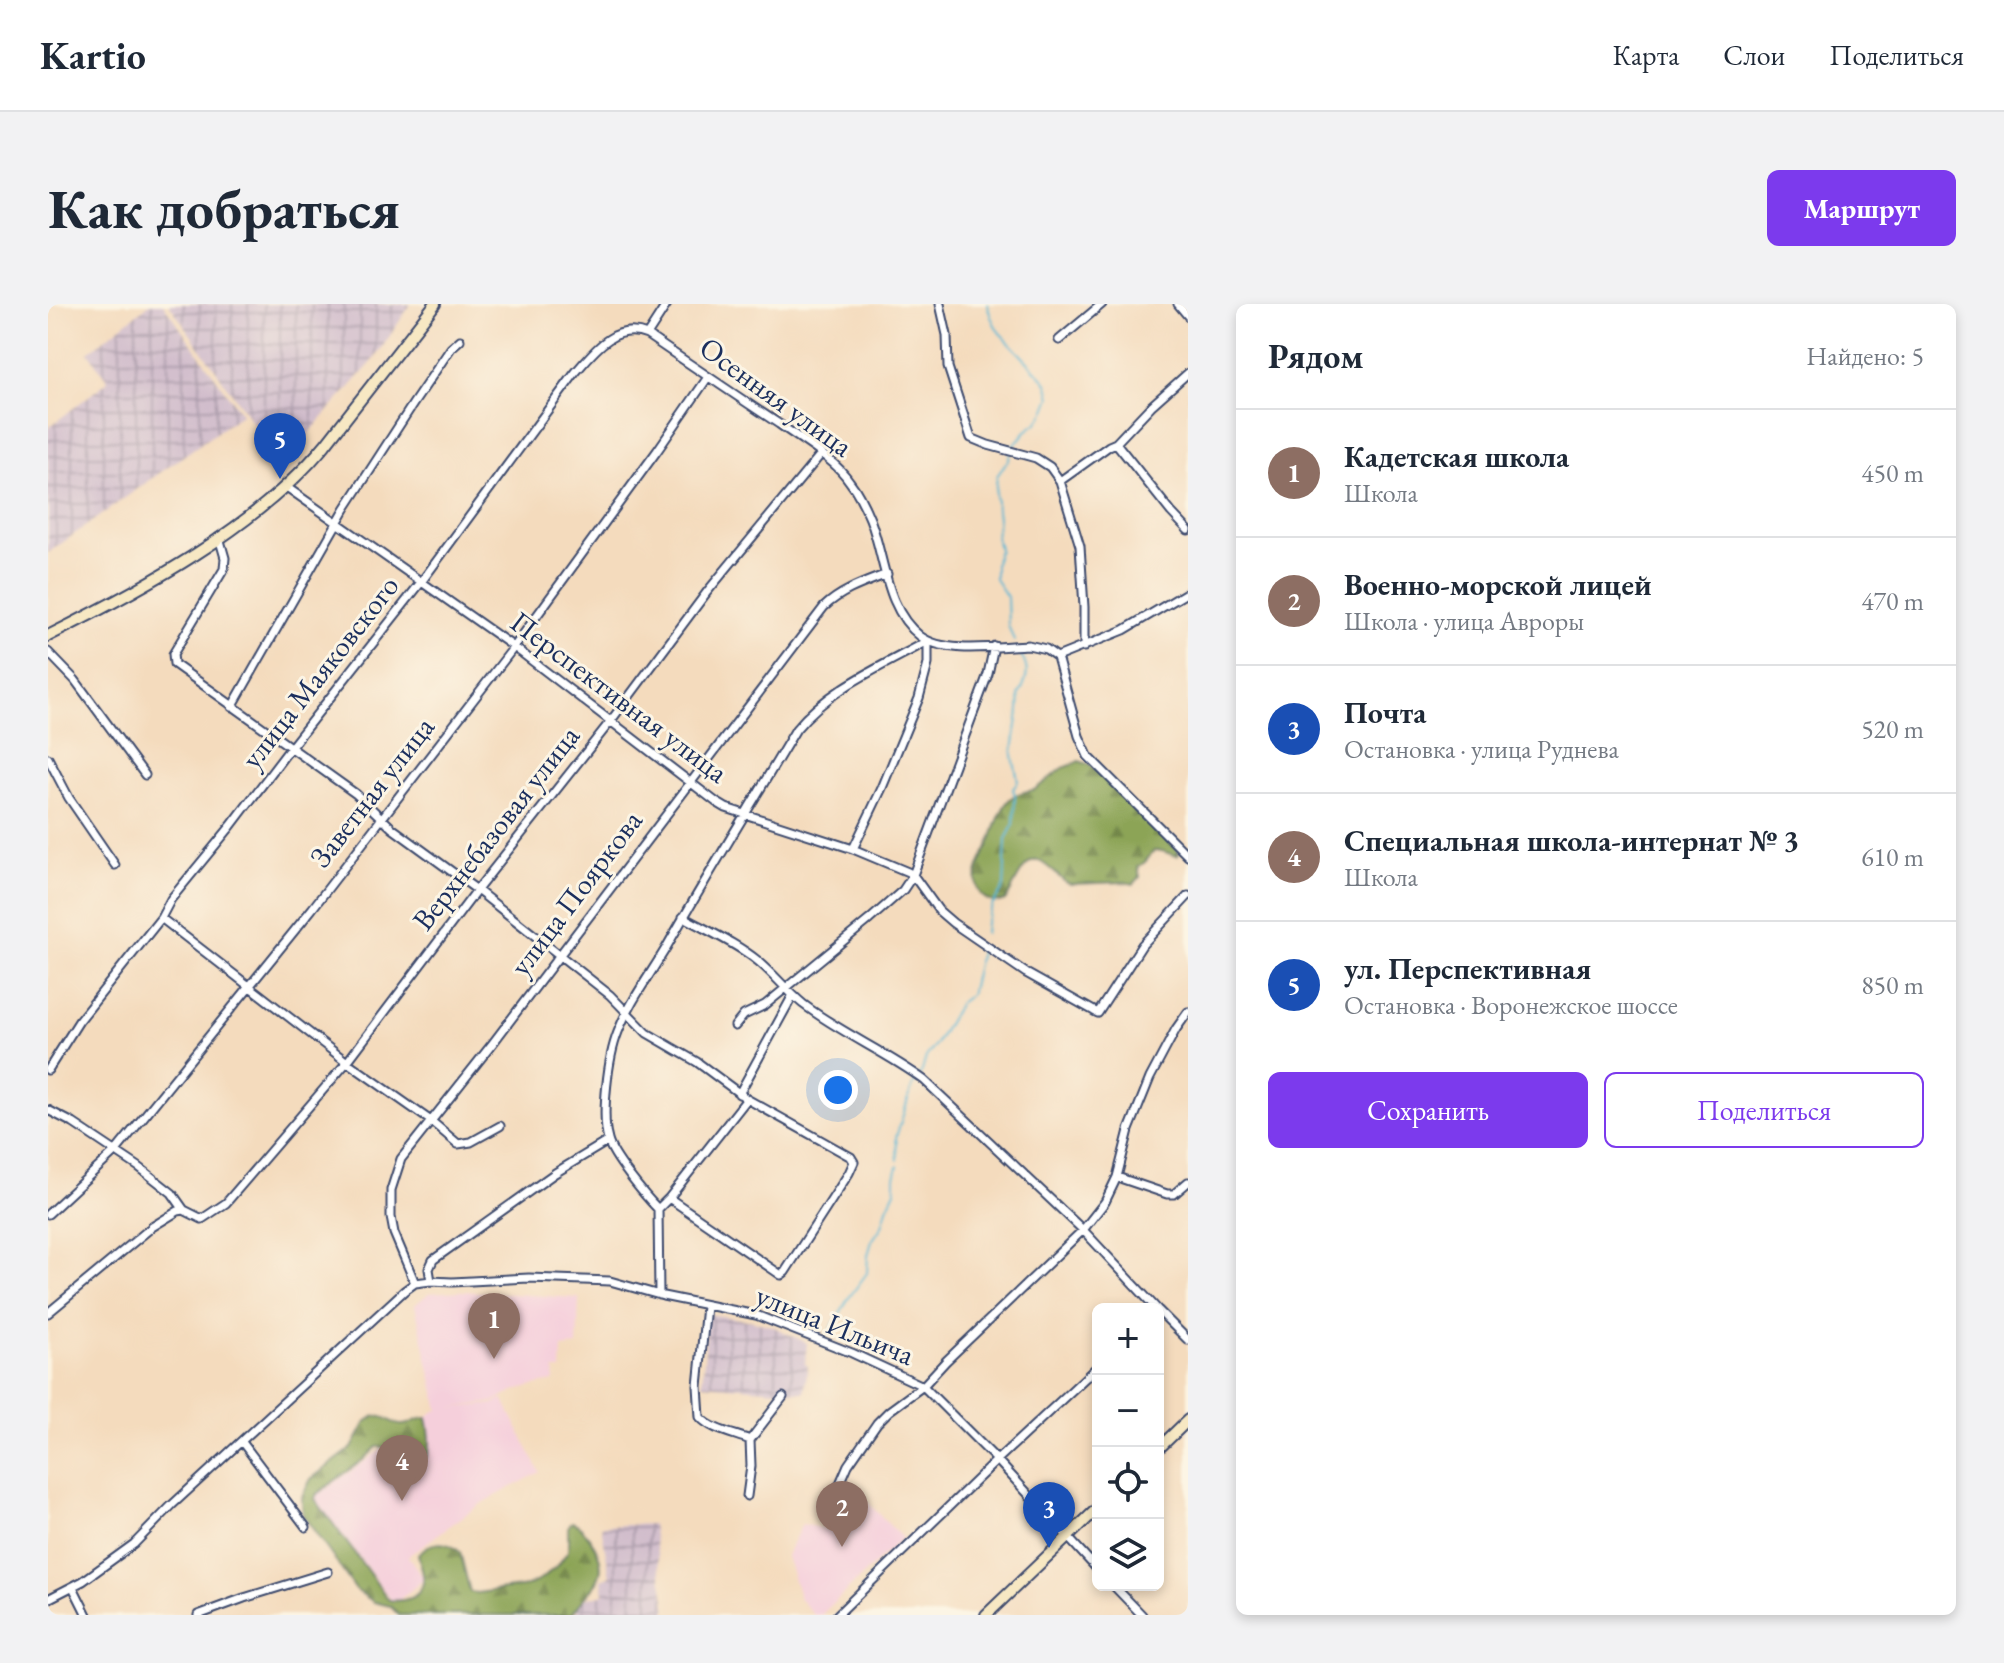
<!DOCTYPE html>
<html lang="ru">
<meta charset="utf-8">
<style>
:root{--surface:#fff;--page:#f2f2f3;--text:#1f2937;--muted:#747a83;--line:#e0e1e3;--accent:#7c3aed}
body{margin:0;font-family:"EB Garamond",serif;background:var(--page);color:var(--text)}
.controls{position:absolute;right:24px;bottom:24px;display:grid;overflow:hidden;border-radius:12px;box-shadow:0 4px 12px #0003}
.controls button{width:72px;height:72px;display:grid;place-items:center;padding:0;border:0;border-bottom:2px solid var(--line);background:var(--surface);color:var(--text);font:40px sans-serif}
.you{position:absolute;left:790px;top:786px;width:28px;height:28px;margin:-20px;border:6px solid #fff;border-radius:50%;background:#1a73e8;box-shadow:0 0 0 12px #1a73e833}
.badge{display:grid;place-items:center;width:52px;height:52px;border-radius:50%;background:var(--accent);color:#fff;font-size:26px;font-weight:700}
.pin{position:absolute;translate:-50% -66px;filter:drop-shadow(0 2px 4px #0008)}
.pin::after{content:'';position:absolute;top:42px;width:28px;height:24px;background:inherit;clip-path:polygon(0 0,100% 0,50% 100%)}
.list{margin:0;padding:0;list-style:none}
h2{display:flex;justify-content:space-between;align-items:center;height:104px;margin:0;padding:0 32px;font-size:34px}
h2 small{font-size:26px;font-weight:400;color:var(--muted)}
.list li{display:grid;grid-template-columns:52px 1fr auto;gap:24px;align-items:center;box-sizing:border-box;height:128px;padding:0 32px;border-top:2px solid var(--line)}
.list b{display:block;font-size:30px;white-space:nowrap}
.list p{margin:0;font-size:26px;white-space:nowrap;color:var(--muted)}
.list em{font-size:26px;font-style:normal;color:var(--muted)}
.actions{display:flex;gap:16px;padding:24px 32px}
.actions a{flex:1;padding:18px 0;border:2px solid var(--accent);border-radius:12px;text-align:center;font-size:28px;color:var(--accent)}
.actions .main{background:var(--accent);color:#fff}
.icon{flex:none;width:44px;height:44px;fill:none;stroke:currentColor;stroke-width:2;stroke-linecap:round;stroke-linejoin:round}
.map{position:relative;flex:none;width:1140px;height:1311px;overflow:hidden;border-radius:12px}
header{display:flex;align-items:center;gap:48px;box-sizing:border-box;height:112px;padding:0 40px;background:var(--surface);border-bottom:2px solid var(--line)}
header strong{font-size:38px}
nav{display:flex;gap:44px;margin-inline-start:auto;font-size:28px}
.intro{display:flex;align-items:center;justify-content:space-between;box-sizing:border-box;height:192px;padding:0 48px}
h1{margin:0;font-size:56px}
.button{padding:20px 36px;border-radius:12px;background:var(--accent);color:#fff;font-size:28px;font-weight:700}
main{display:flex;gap:48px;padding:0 48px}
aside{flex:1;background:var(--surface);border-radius:12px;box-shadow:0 4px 12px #0003}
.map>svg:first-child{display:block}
</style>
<header>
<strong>Kartio</strong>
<nav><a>Карта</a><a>Слои</a><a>Поделиться</a></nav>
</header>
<div class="intro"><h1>Как добраться</h1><a class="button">Маршрут</a></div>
<main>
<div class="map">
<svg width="1140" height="1311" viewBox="0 0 1140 1311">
<defs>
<pattern id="industrial-grid" width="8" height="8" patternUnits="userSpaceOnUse" patternTransform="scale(2)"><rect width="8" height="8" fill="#d1bdcc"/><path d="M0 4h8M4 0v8" fill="none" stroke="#a99aa9"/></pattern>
<pattern id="forest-firs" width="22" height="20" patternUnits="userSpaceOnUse" patternTransform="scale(2)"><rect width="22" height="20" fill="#8ca456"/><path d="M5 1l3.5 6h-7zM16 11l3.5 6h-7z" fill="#72864a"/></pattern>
</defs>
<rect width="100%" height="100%" fill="#fcf5e5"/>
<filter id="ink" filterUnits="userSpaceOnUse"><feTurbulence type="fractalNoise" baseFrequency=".0125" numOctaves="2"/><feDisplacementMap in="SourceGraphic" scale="16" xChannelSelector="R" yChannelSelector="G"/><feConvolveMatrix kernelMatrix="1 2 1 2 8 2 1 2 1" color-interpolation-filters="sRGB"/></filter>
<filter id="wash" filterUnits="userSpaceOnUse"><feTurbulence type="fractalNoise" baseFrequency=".006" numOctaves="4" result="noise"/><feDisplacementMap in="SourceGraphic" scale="32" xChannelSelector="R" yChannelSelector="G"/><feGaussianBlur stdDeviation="1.8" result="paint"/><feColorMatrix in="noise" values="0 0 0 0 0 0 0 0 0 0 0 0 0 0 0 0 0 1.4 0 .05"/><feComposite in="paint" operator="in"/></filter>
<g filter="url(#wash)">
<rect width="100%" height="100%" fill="#f4dbbd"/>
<!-- built -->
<path fill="#f5cfdb" d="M414,987l117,7 -2,48 -15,2 -1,22h-6l-1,11 -40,10 -20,11 -44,6 43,-4 10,-5 37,73 -61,33 -71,51 16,23 -30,25 -79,-107 120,-86 4,-1 -24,-105 14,-12z
M808,1186l46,48 -81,77h-7l-14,-16 -14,-43 16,-32 26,6z"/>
<!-- industrial -->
<path fill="url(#industrial-grid)" d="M102,0h13l79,110 -194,139v-125l60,-47 -20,-29z
M121,0h242l-38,57 -91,103z
M660,1010l46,7 20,6 33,16 -2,21 3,2 -4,26 -102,-8z
M604,1220l15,87 -2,4h-87l-1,-14 27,-7 -2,-15 8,-3 -9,-50z"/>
<!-- forest -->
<path fill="url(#forest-firs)" stroke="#546a5a" stroke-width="2" d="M1031,457l9,3 14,11 74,73 3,6 -2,2 -15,-5h-8l-9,11 -7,5 2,10 -6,7 -10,-2 -53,2 -5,-1c-8,-7 -16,-16 -25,-21 -16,-9 -28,28 -36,39 -7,2 -13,2 -19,-2 -21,-15 -2,-43 5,-59 5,-14 9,-30 19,-41 6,-6 16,-8 24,-9l29,-22z
M327,1112c13,-1 15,8 26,9 10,1 15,-8 26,-7 2,9 4,24 2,33 -2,11 -16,16 -25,11 -11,-7 -14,-17 -27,-15l-14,13 -46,34 -2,5 74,101c13,2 31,-1 34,-17 2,-9 -3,-19 -5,-28 11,-15 29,-15 42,-3l10,40 7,1 50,-7 13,-6 18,-15 10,-14v-24l4,-5c9,3 12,9 18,17 25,35 2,48 -19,76h-172l-9,-9 -16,-4 -18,-12 -53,-75 -1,-11v-8l9,-17 41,-31 14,-26z"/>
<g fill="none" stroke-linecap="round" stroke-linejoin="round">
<!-- stream -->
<path stroke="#55b6d4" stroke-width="2" d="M940,0c0,10 6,20 11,28l44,46 5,7 3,12 -5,13 -9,13 -11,8 -15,18 -2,10 -12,17 -2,19 3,23 -2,19 3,12 -4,14v16l12,18 1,28 6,16
M937,629l1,-10 6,-17 12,-19 2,-48 8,-15 1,-29 -2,-6 5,-8c-1,-8 -4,-17 -5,-26 0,-17 9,-44 6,-60 11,-20 10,-27 -1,-46
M850,856l-2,-23 16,-50 10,-16 4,-14 10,-13 23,-41 11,-8 11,-48
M782,1027l18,-32 19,-26 1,-18 4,-14 10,-15 5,-18 8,-17v-14l3,-11"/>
</g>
</g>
<g filter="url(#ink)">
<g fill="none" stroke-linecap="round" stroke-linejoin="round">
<!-- street casing -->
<g stroke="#3c496c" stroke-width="11">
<path id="street" d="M892,0l7,31 1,32 23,71 17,7 48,13 14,9 10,14 20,65 4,61v40
M1130,0l10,12
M599,31l20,-31
M1011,36l43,-36
M1068,139l55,69 17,18
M1012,177l49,-35 7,-3 35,-37 37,-33
M237,182l229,161 202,155 10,6 127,41 55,23 5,3 26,36 14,12 73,50 68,38 4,2 44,-68 46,-49
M171,233l6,21 -1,11 -51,85 1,10 182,130 36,34 85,62 133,105 37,38 50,29 50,37 104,58 3,5 -5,11 -64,99 -4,3 -112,-77
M0,348l27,28 70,95
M1009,353l67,-27 64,-38
M184,403l113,-198 68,-105 38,-56 9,-8
M0,454l21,40 46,67
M635,613c25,14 53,26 75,44 16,13 29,30 45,43 38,29 83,48 121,76l159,150 74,79
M113,614l186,144 84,59 27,23 13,-2 29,-16
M687,722l9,-11 21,-10 104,-85 34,-30 10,-15 75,-201 6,-28
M0,766l31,-49 82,-103 10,-19 60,-73 60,-79 131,-166 153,-208c19,-22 40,-51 72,-38 44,30 88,60 132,89 22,16 56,35 71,58 8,10 15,25 20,37 15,38 15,90 50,117 25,19 78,10 108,9l18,4 11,8 22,79 9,20 100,100
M691,790l54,-99
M0,806l25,13 66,44 33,26 12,17 18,9 24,-16 121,-141 130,-172 133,-168 97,-130 114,-138
M1069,873l50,17h7l14,-12
M610,905c-13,-13 -46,-53 -50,-69 -7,-25 0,-83 10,-108 11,-29 32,-57 48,-84 42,-74 87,-146 130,-219 34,-41 87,-63 132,-88v23l-9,34 -37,90 -29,61
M0,910l68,-63 196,-242 202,-262 143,-196 51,-74
M383,977l21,1 77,-4 81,3 53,15 93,19 96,38 71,33 74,74 101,110
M367,979l-21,-50 -3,-16v-27l10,-31 92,-116 331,-436c18,-17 40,-24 63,-33
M611,991l-1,-86 11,-11 78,-99
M658,1002l-8,80 2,31c11,13 35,17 50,23
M1110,1006l30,30
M0,1009l104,-86 26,-16 6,-1
M194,1138l64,85
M788,1189l12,-28 29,-42 12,-12 34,-25 23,-25 137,-131 22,-28 12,-25 12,-47 21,-52 26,-49 12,-17
M699,1192l4,-30 -1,-26 33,-43
M1065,1281l29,30
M25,1283l14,28
M0,1295l35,-18 51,-37 38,-39 232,-214 11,-8 16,-2 -2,-12 4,-9 122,-87 53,-32
M150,1311l46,-17 84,-26
M789,1311l160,-155 101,-94"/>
</g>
<!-- secondary casing -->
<g stroke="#3c496c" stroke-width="14">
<path id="secondary" d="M0,332c94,-47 210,-109 277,-191l110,-141
M1110,1145l30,-29
M938,1311l112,-107"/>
</g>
<!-- street -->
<use href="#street" stroke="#fff" stroke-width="7"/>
<!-- secondary -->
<use href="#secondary" stroke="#f7e8c3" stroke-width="10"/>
</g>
</g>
<g text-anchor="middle" stroke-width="6" stroke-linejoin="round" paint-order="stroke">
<!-- street labels -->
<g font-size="30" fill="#1b2f5e" stroke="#fcf5e5">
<text transform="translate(728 93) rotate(36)" y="10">Осенняя улица</text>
<text transform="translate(272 368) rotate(-52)" y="10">улица Маяковского</text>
<text transform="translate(571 393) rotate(37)" y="10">Перспективная улица</text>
<text transform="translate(324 488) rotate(-52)" y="10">Заветная улица</text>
<text transform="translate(448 524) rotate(-52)" y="10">Верхнебазовая улица</text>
<text transform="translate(528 589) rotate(-53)" y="10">улица Пояркова</text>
<text transform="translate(787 1021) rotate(22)" y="10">улица Ильича</text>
</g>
</g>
</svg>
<div class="controls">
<button>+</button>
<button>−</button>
<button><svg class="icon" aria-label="locate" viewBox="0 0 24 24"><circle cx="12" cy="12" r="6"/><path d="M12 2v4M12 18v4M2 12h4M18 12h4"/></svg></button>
<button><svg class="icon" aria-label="layers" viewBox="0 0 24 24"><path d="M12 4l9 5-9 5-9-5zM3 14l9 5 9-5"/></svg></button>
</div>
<div class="you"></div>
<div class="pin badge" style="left:446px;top:1055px;background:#8d6e63">1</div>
<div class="pin badge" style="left:794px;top:1243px;background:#8d6e63">2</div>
<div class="pin badge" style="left:1001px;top:1244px;background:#1a4fb4">3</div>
<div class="pin badge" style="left:354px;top:1197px;background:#8d6e63">4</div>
<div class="pin badge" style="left:232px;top:175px;background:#1a4fb4">5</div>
</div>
<aside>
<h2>Рядом<small>Найдено: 5</small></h2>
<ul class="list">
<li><span class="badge" style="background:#8d6e63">1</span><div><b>Кадетская школа</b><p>Школа</p></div><em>450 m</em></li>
<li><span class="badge" style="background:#8d6e63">2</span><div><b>Военно-морской лицей</b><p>Школа · улица Авроры</p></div><em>470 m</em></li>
<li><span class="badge" style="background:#1a4fb4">3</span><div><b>Почта</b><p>Остановка · улица Руднева</p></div><em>520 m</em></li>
<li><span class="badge" style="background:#8d6e63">4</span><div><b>Специальная школа-интернат № 3</b><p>Школа</p></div><em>610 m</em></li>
<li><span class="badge" style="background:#1a4fb4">5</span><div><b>ул. Перспективная</b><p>Остановка · Воронежское шоссе</p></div><em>850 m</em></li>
</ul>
<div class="actions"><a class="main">Сохранить</a><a>Поделиться</a></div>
</aside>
</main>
